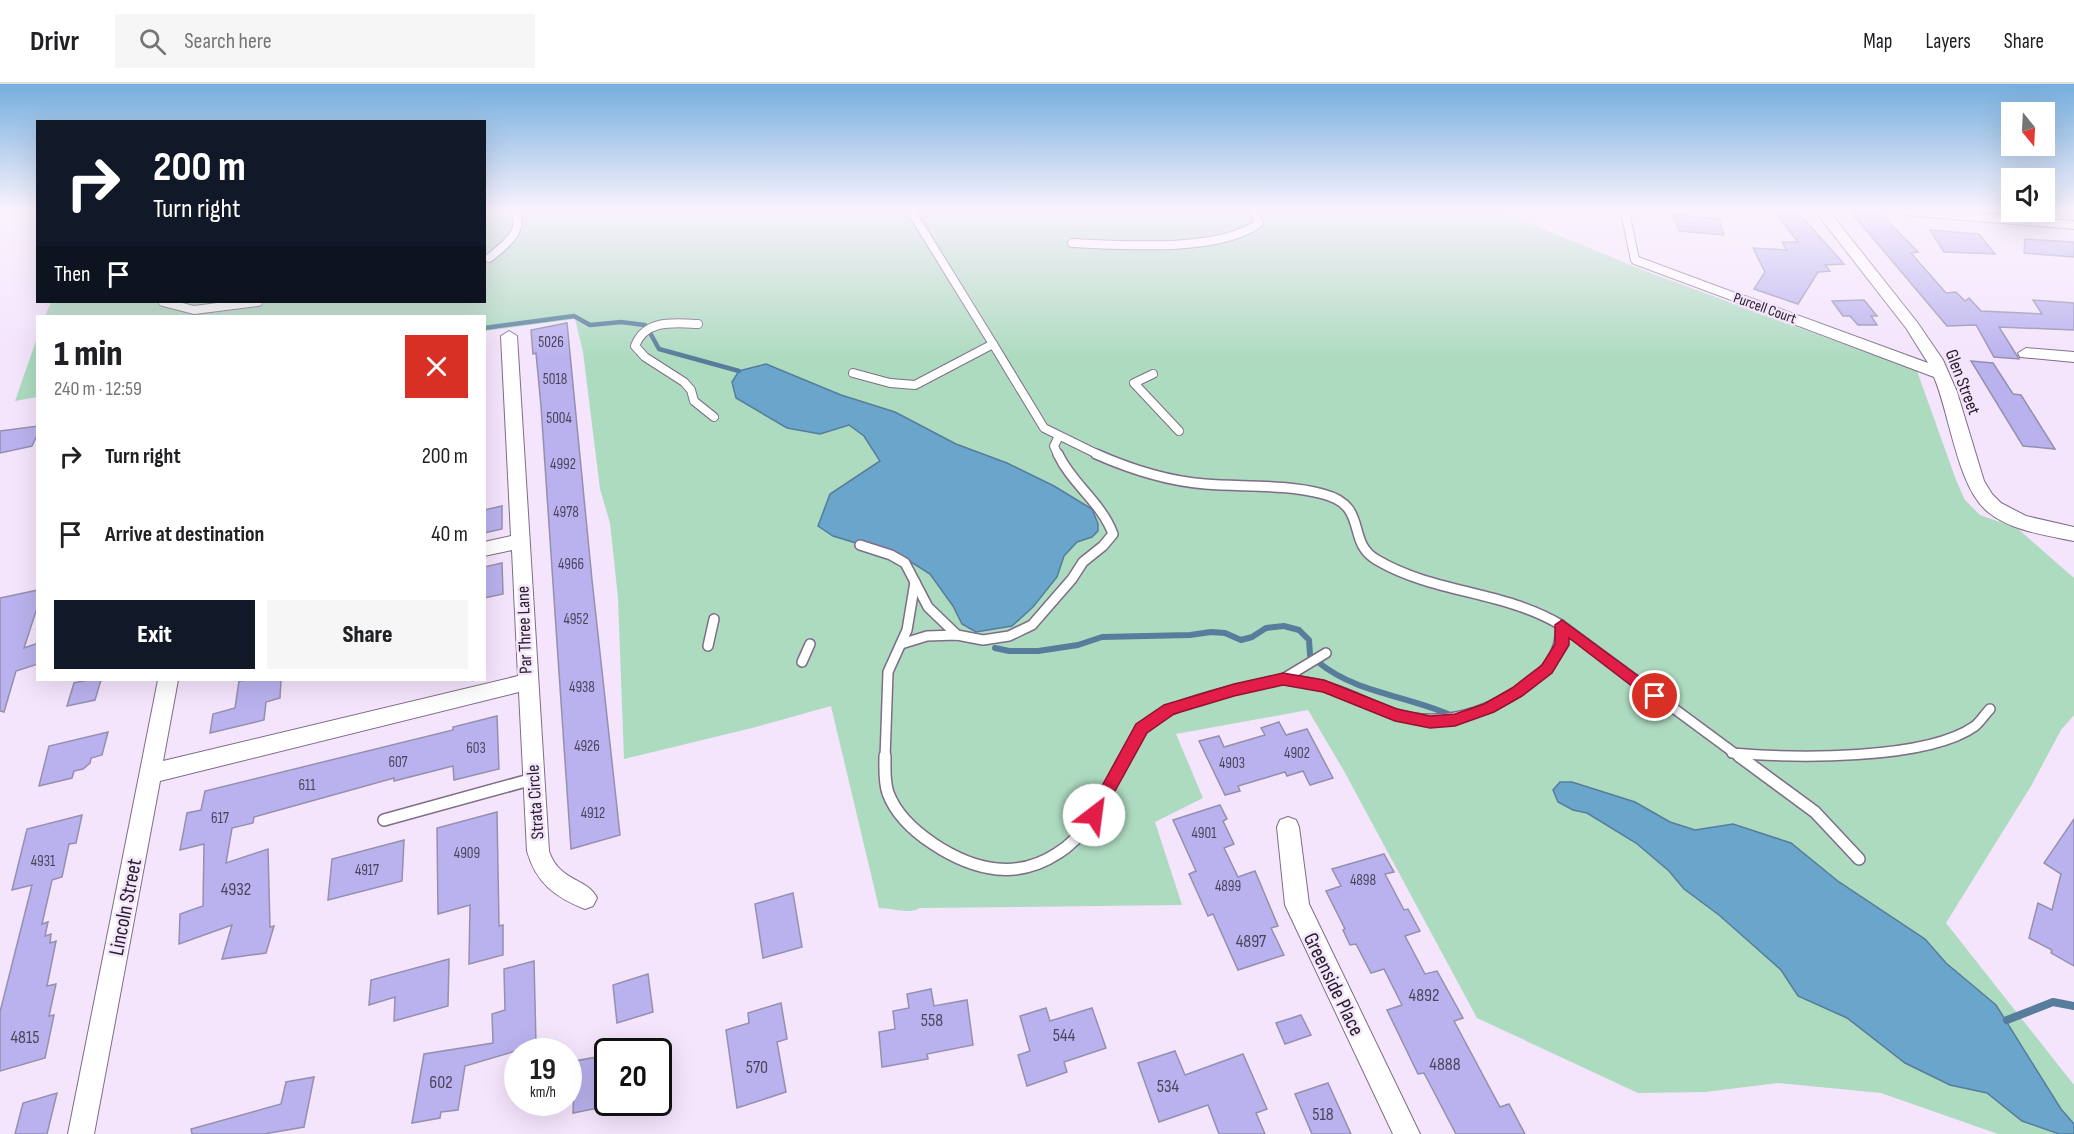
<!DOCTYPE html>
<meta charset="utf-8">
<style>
:root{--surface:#fff;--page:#f6f6f6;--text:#202124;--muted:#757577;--line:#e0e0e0;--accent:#111827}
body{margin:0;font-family:"Sofia Sans Condensed",sans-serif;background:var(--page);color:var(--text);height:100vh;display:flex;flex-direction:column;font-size:22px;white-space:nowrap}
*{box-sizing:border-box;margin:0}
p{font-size:20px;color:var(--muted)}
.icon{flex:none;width:33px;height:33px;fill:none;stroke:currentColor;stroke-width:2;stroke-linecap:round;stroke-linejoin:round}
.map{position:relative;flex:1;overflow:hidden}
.sheet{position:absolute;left:36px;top:231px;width:450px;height:366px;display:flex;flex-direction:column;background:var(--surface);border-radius:0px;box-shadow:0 6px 24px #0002}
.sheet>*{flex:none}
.banner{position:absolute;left:36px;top:36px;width:450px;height:183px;border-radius:0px;box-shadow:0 6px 24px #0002;background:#111827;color:#fff;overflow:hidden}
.needle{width:39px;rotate:162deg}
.controls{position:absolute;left:2001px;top:18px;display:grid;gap:12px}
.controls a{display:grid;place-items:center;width:54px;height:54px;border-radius:0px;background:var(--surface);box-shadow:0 6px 24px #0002;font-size:30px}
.speed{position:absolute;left:504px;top:954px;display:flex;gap:12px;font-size:30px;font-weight:700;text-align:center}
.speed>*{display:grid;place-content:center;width:78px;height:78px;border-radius:50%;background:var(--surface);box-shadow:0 6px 24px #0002;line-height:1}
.speed small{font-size:15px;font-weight:400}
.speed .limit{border:3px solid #111;border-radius:9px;background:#fff;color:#111}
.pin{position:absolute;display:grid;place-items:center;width:51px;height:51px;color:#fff;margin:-26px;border:3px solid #fff;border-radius:50%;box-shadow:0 2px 6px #0007}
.me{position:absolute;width:66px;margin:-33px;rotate:30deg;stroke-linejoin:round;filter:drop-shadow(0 0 4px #0008)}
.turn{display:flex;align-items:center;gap:21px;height:126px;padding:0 18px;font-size:27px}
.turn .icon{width:78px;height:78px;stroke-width:2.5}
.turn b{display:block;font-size:42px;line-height:51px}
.then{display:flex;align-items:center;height:57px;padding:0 18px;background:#0003;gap:12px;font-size:22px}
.round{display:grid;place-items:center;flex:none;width:63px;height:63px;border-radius:0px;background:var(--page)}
.overview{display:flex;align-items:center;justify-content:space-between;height:102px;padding:0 18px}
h1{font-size:36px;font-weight:800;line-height:45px}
.action{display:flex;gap:12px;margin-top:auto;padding:12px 18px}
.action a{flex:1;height:69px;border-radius:0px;background:var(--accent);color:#fff;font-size:24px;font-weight:800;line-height:69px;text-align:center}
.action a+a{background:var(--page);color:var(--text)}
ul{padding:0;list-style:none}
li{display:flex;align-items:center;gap:18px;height:78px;padding:0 18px}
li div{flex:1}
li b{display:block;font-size:22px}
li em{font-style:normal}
header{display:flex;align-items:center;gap:36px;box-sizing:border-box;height:84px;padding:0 30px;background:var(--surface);border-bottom:2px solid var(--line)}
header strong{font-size:28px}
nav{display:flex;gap:33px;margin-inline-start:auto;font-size:21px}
.search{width:420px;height:54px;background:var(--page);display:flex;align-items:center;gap:15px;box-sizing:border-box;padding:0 21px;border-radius:0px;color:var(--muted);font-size:22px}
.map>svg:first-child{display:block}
</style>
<header>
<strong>Drivr</strong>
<div class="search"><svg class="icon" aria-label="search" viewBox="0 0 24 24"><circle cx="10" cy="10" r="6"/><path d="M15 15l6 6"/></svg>Search here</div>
<nav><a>Map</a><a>Layers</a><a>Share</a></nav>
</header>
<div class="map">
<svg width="2074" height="1050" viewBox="0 0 2074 1050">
<rect width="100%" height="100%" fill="#f4e4fc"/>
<g fill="#addbc0">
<path d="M485,127h1015l145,60 272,100 39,109 9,20 15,15 37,13 57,50v137l-13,15 -30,56 -85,137 128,162v49h-76l-117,-41 -103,-10 -73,9 -67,1 -161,-75 -133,-247 -36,-61 -132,24 27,64 -48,24 27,83 -262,3c-13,7 -27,0 -41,0l-48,-202 -75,21 -132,32 -6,-161 -8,-75 -10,-34 -17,-137 -8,-33 -90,12 -1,-15h-439l6,-14h433z"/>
<path d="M37,254v59l-22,4z"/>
</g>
<g fill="#6aa5cc" stroke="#567d9b" stroke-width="1.5">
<path d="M766,280l75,31 54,17 61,32 51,19 47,23 38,23 6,15v7l-6,6 -15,5 -13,14 -7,21 -24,30 -21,19 -36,6 -14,-8 -9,-18 -23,-32 -25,-16 -72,-22 -15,-10 12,-32 50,-33 -16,-25 -15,-11 -29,9 -33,-6 -51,-30 -4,-16 7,-11z"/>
<path d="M1560,698h12l63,20 35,20 25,8 38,-6 58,19 48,39 86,57 21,24 50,42 65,104 13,15v10h-15l-37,-13 -35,-28 -37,-8 -45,-22 -58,-45 -49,-22 -17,-26 -62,-55 -35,-26 -15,-18 -33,-28 -49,-30 -14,-3 -15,-8 -5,-12z"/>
</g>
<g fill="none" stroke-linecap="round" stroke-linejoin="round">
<g stroke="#567d9b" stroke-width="4.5">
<path d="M484,244l90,-12 16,9 31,-3 24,3"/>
<path d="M649,247l10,18 80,22"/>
</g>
<g stroke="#567d9b" stroke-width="6">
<path d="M995,564l14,3h29l40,-6 24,-8 88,-2 21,-3 14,1 16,7 11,-3 14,-9 18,-2 15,4 10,10 1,15"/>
<path d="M1318,578c38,31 86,33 130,52"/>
</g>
<path stroke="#567d9b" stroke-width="8" d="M2007,936l46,-18 21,4"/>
</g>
<g fill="#bab2ee" stroke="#9490ae" stroke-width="1.5">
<path d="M1850,127h28l40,41 -7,1 35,40 10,-1 9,9 4,-3 12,13 61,3 -9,-14 41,3v27l-75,-3 20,32 -25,-2 -18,-32 -29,1z"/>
<path d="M1775,128h23l46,52 -19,1 5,6 -12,1 -20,32 -44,-15 11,-17 -12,-24 34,2 -5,-8h16z"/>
<path d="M1674,131l45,4 5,16 -45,-4z"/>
<path d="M1930,146l49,4 16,20 -51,-2z"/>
<path d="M2025,155l49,3v15l-50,-4z"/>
<path d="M1864,216l13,16h-6l6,9h-19l-8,-9h-7l-11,-15z"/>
<path d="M567,239l25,257 28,255 -49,14 -30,-443 -5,-53 -3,1 -2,-24z"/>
<path d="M1971,277l22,2 20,31 8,1 34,54 -32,-3z"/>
<path d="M38,342v7l-6,13 -32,7v-22z"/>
<path d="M502,422v23l-18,4v-23z"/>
<path d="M502,479l1,31 -19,4v-31z"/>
<path d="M38,506v15l-14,43 14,-5v21l-22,7 -12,41 -4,-1v-113z"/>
<path d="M88,596h13l-6,20 -28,6 7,-23z"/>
<path d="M247,596h34l-1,18 -14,4 -2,18 -54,13 3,-19 22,-6 4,-27z"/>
<path d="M497,632l2,53 -45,11 -1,-14 -59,15v-3l-140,39 -1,6 -21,5 -6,35 42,-14 2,78 4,-1 -8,27 -44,6 10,-34 -53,19 1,-30 23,-8 1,-62 -24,6 7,-37 14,-3 4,-19 248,-61v-3z"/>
<path d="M1279,638l7,13 21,-6 26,49 -23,7 -7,-14 -16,5 -2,-4 -47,14 2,5 -15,4 -26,-54 20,-5 5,11 41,-12 -4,-7z"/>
<path d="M108,648l-6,23 -11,3 -1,5 -7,6 -9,2 -2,7 -33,8 10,-40z"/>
<path d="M1220,721l7,14 -4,2 11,23 -10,4 14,29 17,-6 23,55 -7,2 13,27 -46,15 -25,-56 -5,2 -19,-42 7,-3 -23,-51z"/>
<path d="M497,728l2,114 4,-1v30l-34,9 1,-59 -32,9 -1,-86z"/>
<path d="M82,731l-6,28 -7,1 -7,33 -10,3 -10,44 6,-2 -3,14 6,-2 -1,9 6,-2 -9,45 9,-2 -7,32 5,-1 -9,43 -45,13v-59l32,-127 -20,5 15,-61z"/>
<path d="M2074,735v147l-23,-13 1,-3 -23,-12 9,-35 14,7 9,-36 -17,-11z"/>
<path d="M404,756l-2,41 -74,19 4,-41z"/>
<path d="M1384,770l10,18 -9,2 19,36 4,-1 12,22 -15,5 20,38 12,-3 26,47 -9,3 46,86 9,-3 16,30h-69l-32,-61 -6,1 -31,-64 15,-5 -18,-36 -13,4 -15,-29 -6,1 -7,-15 2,-1 -19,-38 15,-5 -9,-17z"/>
<path d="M793,809l9,54 -39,11 -8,-54z"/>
<path d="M449,875l-1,47 -54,15 1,-24 -26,8 2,-25z"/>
<path d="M534,877l2,84 -71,21 -7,44 -17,2 -1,6 -28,5 12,-69 69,-11 -1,-29 13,-4 -1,-41z"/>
<path d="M648,890l5,38 -36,11 -4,-38z"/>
<path d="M931,905l3,17 33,-6 6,45 -46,9 1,5 -46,8 -3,-35 16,-3 -2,-18 16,-3 -2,-14z"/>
<path d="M781,919l6,36 -10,3 9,50 -49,16 -11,-78 23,-7 -1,-10z"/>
<path d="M1046,924l4,13 42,-13 14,40 -42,14 3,10 -40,14 -9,-31 12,-4 -10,-35z"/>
<path d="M1301,931l10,20 -26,9 -9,-21z"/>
<path d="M1175,967l10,24 58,-21 24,55 -11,4 9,21h-46l-11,-29 -49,17 -21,-59z"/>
<path d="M608,971v51l-35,7 2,-52z"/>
<path d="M314,993l-10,50 -40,7h-72l-1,-5 90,-25 5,-22z"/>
<path d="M1328,999l23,51h-39l-17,-40z"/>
<path d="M57,1009l-10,41h-32l8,-31z"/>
</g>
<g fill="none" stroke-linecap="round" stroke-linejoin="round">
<g stroke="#7f6d87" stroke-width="10">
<g id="lane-far2">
<path d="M1625,127l10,49 105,39"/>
<path d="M1072,159c50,2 147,10 187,-20l-5,-12"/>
<path d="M489,174c15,-12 36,-26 26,-47"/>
<path d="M163,218l31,8 64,-8"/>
<path d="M698,240c-24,-1 -53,-5 -63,22l10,11 39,25 7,8 3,11 20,16"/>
<path d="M993,260l51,84 55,27"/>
<path d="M853,289l37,10 25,2 78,-41 -82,-133"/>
<path d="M1153,290l-19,9 45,48"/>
<path d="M1058,371l-4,-9 5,-10"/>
</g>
</g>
<g stroke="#7f6d87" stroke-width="12">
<g id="lane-far1">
<path d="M1096,370c34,15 71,27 109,30 39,3 80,0 118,10 47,12 22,48 54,66 58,34 125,30 184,65"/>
<path d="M860,461l31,10 14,8 23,44 29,28"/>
<path d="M901,560l26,-8 30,-1 26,5 26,-4 23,-11 40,-46 11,-17 20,-16 10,-12c-12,-32 -41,-50 -55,-80"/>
<path d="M708,562l6,-27"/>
<path d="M1326,569l-43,26c17,2 33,4 50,10 20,6 39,17 59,24 47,15 91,2 131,-25 24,-17 38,-33 38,-63l180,133"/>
<path d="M802,578l8,-18"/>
<path d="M1732,669c60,5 194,8 243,-27 5,-4 10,-12 15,-17"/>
<path d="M885,674l3,-86 19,-42 8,-48"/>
<path d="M1125,674c5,-9 9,-21 16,-28 23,-28 106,-43 142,-51"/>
</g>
</g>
<g stroke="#7f6d87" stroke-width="14">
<g id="lane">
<path d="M885,672c0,12 -1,26 3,37 14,38 70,72 109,76 21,2 43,-4 61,-16 33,-20 49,-64 68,-97"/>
<path d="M1739,672l76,56 44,47"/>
<path d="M384,736l149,-41"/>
</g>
</g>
<g stroke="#7f6d87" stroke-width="2">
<g id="street">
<path d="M1815,127h14l88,111 26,38 14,32 27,89 8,13 9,9 25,13 48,11v14c-28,-6 -63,-10 -86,-29 -31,-25 -38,-98 -54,-135l-199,-75 -3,-3 3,-3h10l183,67 -22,-35z"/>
<path d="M1899,127h58l117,10v8l-168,-14z"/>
<path d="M509,247l8,5 32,515c10,31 39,27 48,47l-4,8 -8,3c-30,-12 -49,-26 -58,-58l-8,-159 -359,89 -66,353h-26l90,-454h20l-15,81 355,-85 -6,-126 -28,6v-14l27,-6 -10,-200z"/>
<path d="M2026,264l48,4v10l-54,-5 -2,-4z"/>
<path d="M1288,733l8,3 3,7 10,77 111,230h-27l-108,-229 -8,-78 3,-7z"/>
</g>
</g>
<use href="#lane-far2" stroke="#fff" stroke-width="8"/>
<use href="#lane-far1" stroke="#fff" stroke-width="9"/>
<use href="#lane" stroke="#fff" stroke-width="11"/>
<use href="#street" fill="#fff" fill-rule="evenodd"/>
</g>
<linearGradient id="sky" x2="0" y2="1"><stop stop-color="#75aedd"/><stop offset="0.46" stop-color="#faf3fe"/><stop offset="1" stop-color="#faf3fe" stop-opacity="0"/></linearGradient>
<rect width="2074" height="274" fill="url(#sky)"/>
<path fill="#e11d48" stroke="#92132f" stroke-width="1.5" d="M1562,536l98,72 2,4 -2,4h-10l-81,-62v7l-17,28 -30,23 -28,16 -39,14 -25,2 -35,-7 -72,-29 -40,-7 -49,11 -60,18 -27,19 -48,87 -5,2 -6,-2 -2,-5 50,-91 28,-19 70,-21 49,-11 41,7 73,29 33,7 25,-2 29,-10 28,-16 30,-23 13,-21v-19z"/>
<g text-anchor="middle" stroke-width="5" stroke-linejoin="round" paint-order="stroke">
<g font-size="15" fill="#27202a" stroke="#f4e4fc">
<text transform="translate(1765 224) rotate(20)" y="5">Purcell Court</text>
</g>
<g font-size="15" fill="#4c445b">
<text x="551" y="263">5026</text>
<text x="555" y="300">5018</text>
<text x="559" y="339">5004</text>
<text x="563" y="385">4992</text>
<text x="566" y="433">4978</text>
<text x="571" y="485">4966</text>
<text x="576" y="540">4952</text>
<text x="582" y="608">4938</text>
<text x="587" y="667">4926</text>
<text x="476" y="669">603</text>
<text x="1297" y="674">4902</text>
<text x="398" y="683">607</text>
<text x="1232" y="684">4903</text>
<text x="307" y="706">611</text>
<text x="593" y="734">4912</text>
<text x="220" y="739">617</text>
<text x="1204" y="754">4901</text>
<text x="467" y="774">4909</text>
<text x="43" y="782">4931</text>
<text x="367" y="791">4917</text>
<text x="1363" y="801">4898</text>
<text x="1228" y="807">4899</text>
</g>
<g font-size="18" fill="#27202a" stroke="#f4e4fc">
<text transform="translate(1963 298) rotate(69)" y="6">Glen Street</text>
<text transform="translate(524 546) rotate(-92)" y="6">Par Three Lane</text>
<text transform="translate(535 718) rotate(-94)" y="6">Strata Circle</text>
</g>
<g font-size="18" fill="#4c445b">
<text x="236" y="811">4932</text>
<text x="1251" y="863">4897</text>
<text x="1424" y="917">4892</text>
<text x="932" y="942">558</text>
<text x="1064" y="957">544</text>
<text x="25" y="959">4815</text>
<text x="1445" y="986">4888</text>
<text x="757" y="989">570</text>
<text x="441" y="1004">602</text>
<text x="1168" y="1008">534</text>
<text x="1323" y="1036">518</text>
</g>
<g font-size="21" fill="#27202a" stroke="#f4e4fc">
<text transform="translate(125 823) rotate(-79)" y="7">Lincoln Street</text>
<text transform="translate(1334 900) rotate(64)" y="7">Greenside Place</text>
</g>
</g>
</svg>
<div class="controls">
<a><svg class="needle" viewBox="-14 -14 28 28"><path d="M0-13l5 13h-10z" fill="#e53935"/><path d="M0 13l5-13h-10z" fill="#757577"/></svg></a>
<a><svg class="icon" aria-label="sound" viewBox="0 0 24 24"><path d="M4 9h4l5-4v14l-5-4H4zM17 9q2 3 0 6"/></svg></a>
</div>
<div class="speed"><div>19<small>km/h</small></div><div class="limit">20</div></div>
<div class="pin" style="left:1655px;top:612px;background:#d93025"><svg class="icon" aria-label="arrive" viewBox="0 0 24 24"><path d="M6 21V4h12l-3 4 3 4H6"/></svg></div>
<svg class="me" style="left:1094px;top:731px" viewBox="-20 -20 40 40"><circle r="19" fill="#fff"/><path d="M0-13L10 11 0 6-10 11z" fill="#e11d48"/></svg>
<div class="banner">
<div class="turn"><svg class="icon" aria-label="right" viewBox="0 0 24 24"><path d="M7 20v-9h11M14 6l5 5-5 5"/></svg><div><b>200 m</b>Turn right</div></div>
<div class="then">Then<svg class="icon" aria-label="arrive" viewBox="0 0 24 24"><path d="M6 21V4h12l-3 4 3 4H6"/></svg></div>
</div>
<section class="sheet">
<div class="overview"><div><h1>1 min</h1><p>240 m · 12:59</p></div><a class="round" style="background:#d93025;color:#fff"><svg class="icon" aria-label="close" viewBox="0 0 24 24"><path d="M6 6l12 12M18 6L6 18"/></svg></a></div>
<ul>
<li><svg class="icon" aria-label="right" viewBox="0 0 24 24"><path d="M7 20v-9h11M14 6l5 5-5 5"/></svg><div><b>Turn right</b></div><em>200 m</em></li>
<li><svg class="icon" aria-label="arrive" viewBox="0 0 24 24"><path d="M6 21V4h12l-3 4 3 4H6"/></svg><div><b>Arrive at destination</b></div><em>40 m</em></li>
</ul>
<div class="action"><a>Exit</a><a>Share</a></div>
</section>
</div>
